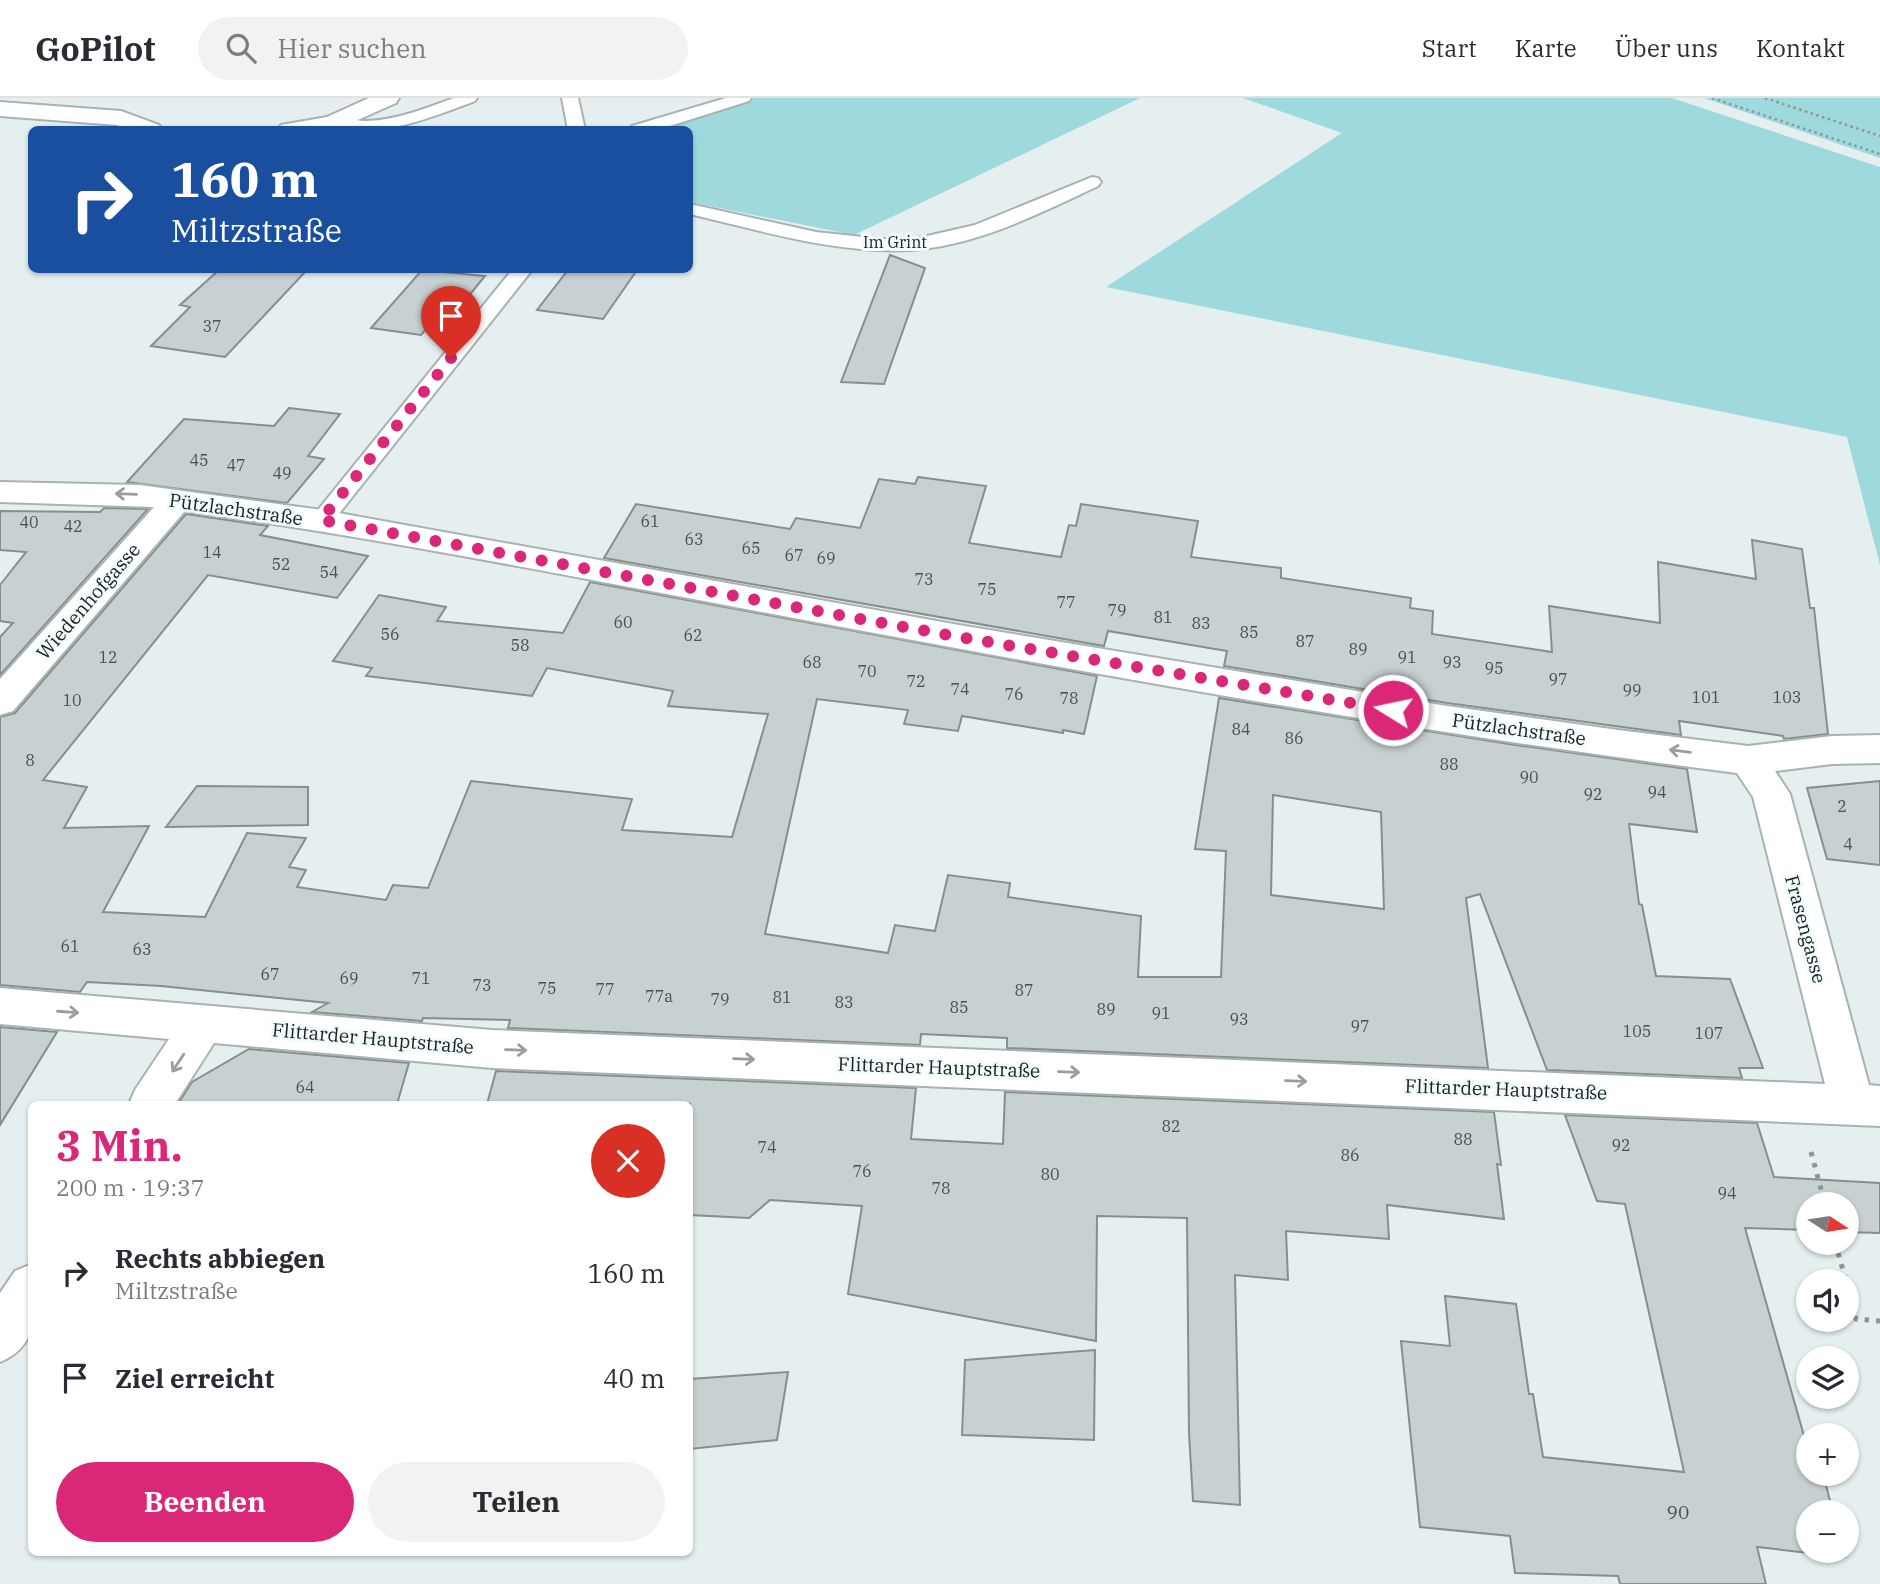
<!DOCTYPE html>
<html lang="de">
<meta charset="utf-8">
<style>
:root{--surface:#fff;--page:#f2f2f3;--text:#2b2b33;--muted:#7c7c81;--line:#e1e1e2;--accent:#db2777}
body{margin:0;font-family:"IBM Plex Serif",serif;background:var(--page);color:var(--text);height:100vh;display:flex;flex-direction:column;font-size:26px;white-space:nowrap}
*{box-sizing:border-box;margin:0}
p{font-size:23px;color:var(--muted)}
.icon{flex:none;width:38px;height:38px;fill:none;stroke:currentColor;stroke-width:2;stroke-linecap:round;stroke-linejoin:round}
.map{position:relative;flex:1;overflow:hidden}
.details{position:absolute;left:28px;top:1003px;width:665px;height:455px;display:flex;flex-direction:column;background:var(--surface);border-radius:10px;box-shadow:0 2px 5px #0004}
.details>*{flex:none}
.banner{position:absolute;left:28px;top:28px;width:665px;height:147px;border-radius:10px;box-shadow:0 2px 5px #0004;background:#1a4fa0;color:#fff;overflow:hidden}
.needle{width:46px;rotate:102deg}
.controls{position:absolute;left:1796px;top:1094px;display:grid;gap:14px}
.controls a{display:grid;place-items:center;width:63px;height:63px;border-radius:50%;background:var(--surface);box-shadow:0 2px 5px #0004;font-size:35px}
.pin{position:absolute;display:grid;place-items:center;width:60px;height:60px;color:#fff;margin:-72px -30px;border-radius:50% 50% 50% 0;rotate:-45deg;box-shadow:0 0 7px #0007}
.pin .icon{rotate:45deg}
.me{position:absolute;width:77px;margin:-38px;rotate:280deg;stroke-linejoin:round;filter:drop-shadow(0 0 5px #0008)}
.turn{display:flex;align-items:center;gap:24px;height:147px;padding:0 28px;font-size:32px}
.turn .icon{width:91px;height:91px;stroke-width:2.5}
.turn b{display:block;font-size:49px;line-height:60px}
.round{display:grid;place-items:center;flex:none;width:74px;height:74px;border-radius:37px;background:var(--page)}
.head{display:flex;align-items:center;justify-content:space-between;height:119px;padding:0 28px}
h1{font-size:42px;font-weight:800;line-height:52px;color:var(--accent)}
.primary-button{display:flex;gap:14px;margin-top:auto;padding:14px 28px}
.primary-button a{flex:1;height:80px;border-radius:42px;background:var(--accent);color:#fff;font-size:28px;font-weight:800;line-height:80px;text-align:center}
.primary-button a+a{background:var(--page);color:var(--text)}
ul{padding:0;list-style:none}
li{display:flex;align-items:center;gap:21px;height:105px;padding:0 28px}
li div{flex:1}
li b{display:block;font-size:26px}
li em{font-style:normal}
header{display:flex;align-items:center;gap:42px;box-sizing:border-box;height:98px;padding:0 35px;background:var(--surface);border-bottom:2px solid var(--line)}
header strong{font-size:33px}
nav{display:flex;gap:38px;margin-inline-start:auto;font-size:24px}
.search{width:490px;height:63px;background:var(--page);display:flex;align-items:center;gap:18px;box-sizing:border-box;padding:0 24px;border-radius:38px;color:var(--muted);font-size:26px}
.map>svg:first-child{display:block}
</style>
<header>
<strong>GoPilot</strong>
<div class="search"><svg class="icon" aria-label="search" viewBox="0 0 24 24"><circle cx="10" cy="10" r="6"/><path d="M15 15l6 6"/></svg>Hier suchen</div>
<nav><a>Start</a><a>Karte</a><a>Über uns</a><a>Kontakt</a></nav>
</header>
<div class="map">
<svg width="1880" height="1486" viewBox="0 0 1880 1486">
<rect width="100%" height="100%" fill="#e5efef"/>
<g fill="#9edadd">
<path d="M736,0h404l-286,137 -164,-33v-72h-58z"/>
<path d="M1243,0h429l208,69v398l-33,-128 -741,-150 236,-154z"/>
<path d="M1704,0h176v60z"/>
</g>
<g fill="#c8d1d2" stroke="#868f8f" stroke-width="2" fill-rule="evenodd">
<path d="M890,157l35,13 -41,116 -43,-2z"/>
<path d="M219,172h88l-82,87 -74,-11 39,-39 -10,-2z"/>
<path d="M422,172l63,6 -35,43 -13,-2 -16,18 -50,-7z"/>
<path d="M568,172h69l-34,49 -66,-9z"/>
<path d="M289,310l51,6 -32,42 16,3 -37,44 -160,-21 57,-63 90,7z"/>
<path d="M918,379l68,9 -17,57 92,14 8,-32 7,1 5,-22 117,17 -7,36 90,11v10l130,20 -1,10 23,3 -1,23 120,18 -3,-46 111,17 -2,-61 98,17 -4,-39 50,9 8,59h4l14,126 -44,5 -1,-3 -104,-15 2,14 -234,-32 -223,-37 3,-15 -119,-20 -4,15 -500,-88 32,-54 154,25 6,-11 64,10 19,-49 36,5z"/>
<path d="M104,410l44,1 -148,166v-38l13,-14 -13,-2v-36l26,-33 -26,-2v-39l100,1z"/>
<path d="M186,416l82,12 -8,9 108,21 -31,42 -129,-23 -165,205 44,7 -23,41 85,-2 -46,86 102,5 42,-84 59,5 -17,29 17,3 -9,17 89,13 7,-15 35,3 43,-107 161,18 -10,31 110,7 36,-123 -100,-8 5,-15 -126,-23 -15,28 -166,-20 6,-8 -39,-7 46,-66 67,12 -9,14 126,12 27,-51 507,94 -13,58 -21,-4v3l-101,-17 -4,15 -54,-7 4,-14 -91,-11 -52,235 123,19 7,-28 40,6 13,-56 62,8 -2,14 133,19 -3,61h83l5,-126 -31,-2 24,-151 290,46 178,25 10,63 -68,-8 10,80 3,1 14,71 74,3 33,89h-24l3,10 -195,-8 -67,-176 -14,4 22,170 -481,-20v-10l-86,-4 -1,11 -412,-17 2,-8 -87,-2 -1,3 -110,-9 16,-9 -167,-17 -74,-4 -7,10 -80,-7v-268l15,-4zM1273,697l108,17 3,97 -113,-14z"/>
<path d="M1880,683v84l-53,-6 -20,-71z"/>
<path d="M197,688l111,1v38l-142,2z"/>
<path d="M0,929l57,5 -57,93z"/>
<path d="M249,951l160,14 -12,41h-219l14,-22z"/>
<path d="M496,973l420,17 -5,51 92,5 2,-52 489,20 7,53 -4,-1 7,55 -117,-14 2,34 -103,-8 2,49 -53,-5 5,230 -47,-4 -4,-68 -2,-215 -90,-2 -1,125 -248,-47 14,-88 -92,-6 -21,18 -59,-3v-111h-203z"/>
<path d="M1565,1017l192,8 17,54 106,6v50l-34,-1v-28h-38v26l-63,-2 63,222v24h15l10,38h-25v38h35l2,7 -88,-10 9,37h-146l-2,-8 -103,-3 -5,-37 -90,-9 -19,-186 49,5 -5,-50 71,8 13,90h4l10,63 141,15 -59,-268 -28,-3z"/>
<path d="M1095,1252l-1,90 -132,-5 3,-75z"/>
<path d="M788,1274l-11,68 -87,9v-70z"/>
</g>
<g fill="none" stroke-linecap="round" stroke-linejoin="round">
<g stroke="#a9b2b2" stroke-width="4">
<g id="lane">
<path d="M454,0h23l-2,3c-47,18 -97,38 -148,26l-2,-4c9,-9 30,-2 42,-2 30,-1 59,-13 87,-23z"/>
<path d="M562,0h16l7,32h-17z"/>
<path d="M726,0h25l-2,3 -92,29h-27l2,-4z"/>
<path d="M1092,79l6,1 3,4 -3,4c-58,27 -121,60 -187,64 -75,4 -149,-19 -221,-36v-10l126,28 66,7h32l61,-14z"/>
<path d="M512,172h20l-202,255 -8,3 -8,-3 -3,-5 3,-5z"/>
</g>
</g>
<g stroke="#a9b2b2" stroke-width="4">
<g id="street">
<path d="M369,0h30l-3,5 -61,27h-57l3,-5 46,-8z"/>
<path d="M0,4l121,9 38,14 3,5h-33l-12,-5 -117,-9z"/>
<path d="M0,384l140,3 182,25 637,115 488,81 171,24 130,16 84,-10 48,-1v28l-48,1 -57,7 15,23 79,291 11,1v40l-1388,-58 -278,-25 -39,61h-46l6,-14 34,-51 -169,-15v-36l492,42 1333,54 -72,-287 -16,-24c-304,-38 -605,-92 -906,-148 -215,-40 -430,-84 -646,-114l-172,200 -13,4v-36l154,-172 -154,-5z"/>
<path d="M32,1166c0,40 12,80 -32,98v-69l15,-22z"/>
</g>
</g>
<g stroke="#8e9596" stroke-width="2.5" stroke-dasharray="2.5 3.5" stroke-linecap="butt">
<path d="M1712,0l168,56"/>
<path d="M1765,0l115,38"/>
</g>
<g stroke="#8e9596" stroke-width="5" stroke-dasharray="4.5 7" stroke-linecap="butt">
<path d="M1811,1054l14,52"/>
<path d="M1835,1144l11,39"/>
<path d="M1846,1185l10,36 24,2"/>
</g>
<use href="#lane" fill="#fff" fill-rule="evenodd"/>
<use href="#street" fill="#fff" fill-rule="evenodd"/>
</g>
<defs><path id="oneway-shaft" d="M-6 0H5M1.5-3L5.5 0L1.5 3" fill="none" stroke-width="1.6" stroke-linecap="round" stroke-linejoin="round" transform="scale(1.75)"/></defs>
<g stroke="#9b9c9d">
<use href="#oneway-shaft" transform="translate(126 396) rotate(-178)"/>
<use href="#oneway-shaft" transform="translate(1680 653) rotate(-173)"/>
<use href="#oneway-shaft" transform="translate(68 914) rotate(4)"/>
<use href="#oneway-shaft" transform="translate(516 952) rotate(2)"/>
<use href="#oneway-shaft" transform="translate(744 961) rotate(2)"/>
<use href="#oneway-shaft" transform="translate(178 965) rotate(123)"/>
<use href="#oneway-shaft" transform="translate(1069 974) rotate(2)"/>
<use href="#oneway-shaft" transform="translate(1296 983) rotate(2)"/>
</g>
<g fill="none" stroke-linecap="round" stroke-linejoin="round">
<path stroke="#db2777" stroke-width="12" stroke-dasharray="0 21.6" d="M451,260l-130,162 638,117 434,73"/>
</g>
<g text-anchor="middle" stroke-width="6" stroke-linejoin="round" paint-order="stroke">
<g font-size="16" fill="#212425" stroke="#f2fcfc">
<text x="895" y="150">Im Grint</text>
</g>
<g font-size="16" fill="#4b4f50">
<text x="212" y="234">37</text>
<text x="199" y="368">45</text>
<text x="236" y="373">47</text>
<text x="282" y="381">49</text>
<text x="650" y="429">61</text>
<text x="29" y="430">40</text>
<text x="73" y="434">42</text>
<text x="694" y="447">63</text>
<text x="751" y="456">65</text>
<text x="212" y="460">14</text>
<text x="794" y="463">67</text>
<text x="826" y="466">69</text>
<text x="281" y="472">52</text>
<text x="329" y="480">54</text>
<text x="924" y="487">73</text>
<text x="987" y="497">75</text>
<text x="1066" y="510">77</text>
<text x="1117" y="518">79</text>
<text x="1163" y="525">81</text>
<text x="623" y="530">60</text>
<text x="1201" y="531">83</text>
<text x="1249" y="540">85</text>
<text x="390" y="542">56</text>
<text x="693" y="543">62</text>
<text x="1305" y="549">87</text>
<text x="520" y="553">58</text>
<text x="1358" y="557">89</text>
<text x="108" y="565">12</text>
<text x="1407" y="565">91</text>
<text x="812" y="570">68</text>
<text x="1452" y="570">93</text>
<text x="1494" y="576">95</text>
<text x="867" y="579">70</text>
<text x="1558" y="587">97</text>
<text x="916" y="589">72</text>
<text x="960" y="597">74</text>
<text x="1632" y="598">99</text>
<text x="1014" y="602">76</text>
<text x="1706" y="605">101</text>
<text x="1787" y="605">103</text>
<text x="1069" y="606">78</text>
<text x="72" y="608">10</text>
<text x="1241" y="637">84</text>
<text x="1294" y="646">86</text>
<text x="30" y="668">8</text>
<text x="1449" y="672">88</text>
<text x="1529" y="685">90</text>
<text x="1657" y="700">94</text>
<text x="1593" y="702">92</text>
<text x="1842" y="714">2</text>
<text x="1848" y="752">4</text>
<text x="70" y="854">61</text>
<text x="142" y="857">63</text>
<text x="270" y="882">67</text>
<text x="349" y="886">69</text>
<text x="421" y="886">71</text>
<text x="482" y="893">73</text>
<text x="547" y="896">75</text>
<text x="605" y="897">77</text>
<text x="1024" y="898">87</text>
<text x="659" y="904">77a</text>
<text x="782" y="905">81</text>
<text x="720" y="907">79</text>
<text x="844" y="910">83</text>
<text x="959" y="915">85</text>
<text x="1106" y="917">89</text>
<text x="1161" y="921">91</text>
<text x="1239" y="927">93</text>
<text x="1360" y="934">97</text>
<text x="1637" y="939">105</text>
<text x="1709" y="941">107</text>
<text x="305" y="995">64</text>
<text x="1171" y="1034">82</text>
<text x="1463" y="1047">88</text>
<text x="1621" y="1053">92</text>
<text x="767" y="1055">74</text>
<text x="1350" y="1063">86</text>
<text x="862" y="1079">76</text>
<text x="1050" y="1082">80</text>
<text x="941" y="1096">78</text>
<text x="1727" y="1101">94</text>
</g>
<g font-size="19" fill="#212425" stroke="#f2fcfc">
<text transform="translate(236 411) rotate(8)" y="7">Pützlachstraße</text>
<text transform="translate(88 503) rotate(-49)" y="7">Wiedenhofgasse</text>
<text transform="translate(1519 631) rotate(8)" y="7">Pützlachstraße</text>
<text transform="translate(1806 831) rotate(75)" y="7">Frasengasse</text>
<text transform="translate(373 940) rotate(5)" y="7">Flittarder Hauptstraße</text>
<text transform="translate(939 969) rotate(2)" y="7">Flittarder Hauptstraße</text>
<text transform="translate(1506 991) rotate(2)" y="7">Flittarder Hauptstraße</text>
</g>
<g font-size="19" fill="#4b4f50">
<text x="1678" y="1421">90</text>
</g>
</g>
</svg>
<div class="controls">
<a><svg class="needle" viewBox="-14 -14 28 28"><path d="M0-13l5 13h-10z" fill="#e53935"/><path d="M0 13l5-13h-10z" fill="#7c7c81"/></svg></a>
<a><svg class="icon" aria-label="sound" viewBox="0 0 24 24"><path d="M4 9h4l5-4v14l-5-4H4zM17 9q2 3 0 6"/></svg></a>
<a><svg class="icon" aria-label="layers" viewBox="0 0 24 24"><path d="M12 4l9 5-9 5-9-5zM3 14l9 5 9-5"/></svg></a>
<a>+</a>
<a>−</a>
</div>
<div class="pin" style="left:451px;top:260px;background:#d93025"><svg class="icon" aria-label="arrive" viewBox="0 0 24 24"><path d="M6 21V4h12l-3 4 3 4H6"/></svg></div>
<svg class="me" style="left:1393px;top:612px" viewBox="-20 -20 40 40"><circle r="17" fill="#db2777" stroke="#fff" stroke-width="3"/><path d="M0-11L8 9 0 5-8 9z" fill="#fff"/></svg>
<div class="banner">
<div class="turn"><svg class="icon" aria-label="right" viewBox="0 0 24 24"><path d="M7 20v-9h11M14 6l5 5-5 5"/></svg><div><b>160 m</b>Miltzstraße</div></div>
</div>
<section class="details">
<div class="head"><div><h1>3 Min.</h1><p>200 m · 19:37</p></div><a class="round" style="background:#d93025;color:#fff"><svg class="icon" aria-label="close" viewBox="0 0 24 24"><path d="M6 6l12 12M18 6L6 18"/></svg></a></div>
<ul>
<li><svg class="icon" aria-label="right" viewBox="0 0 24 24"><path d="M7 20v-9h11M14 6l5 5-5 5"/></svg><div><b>Rechts abbiegen</b><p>Miltzstraße</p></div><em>160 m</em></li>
<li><svg class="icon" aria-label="arrive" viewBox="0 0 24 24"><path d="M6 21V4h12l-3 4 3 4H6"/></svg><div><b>Ziel erreicht</b></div><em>40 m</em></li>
</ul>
<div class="primary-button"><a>Beenden</a><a>Teilen</a></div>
</section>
</div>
